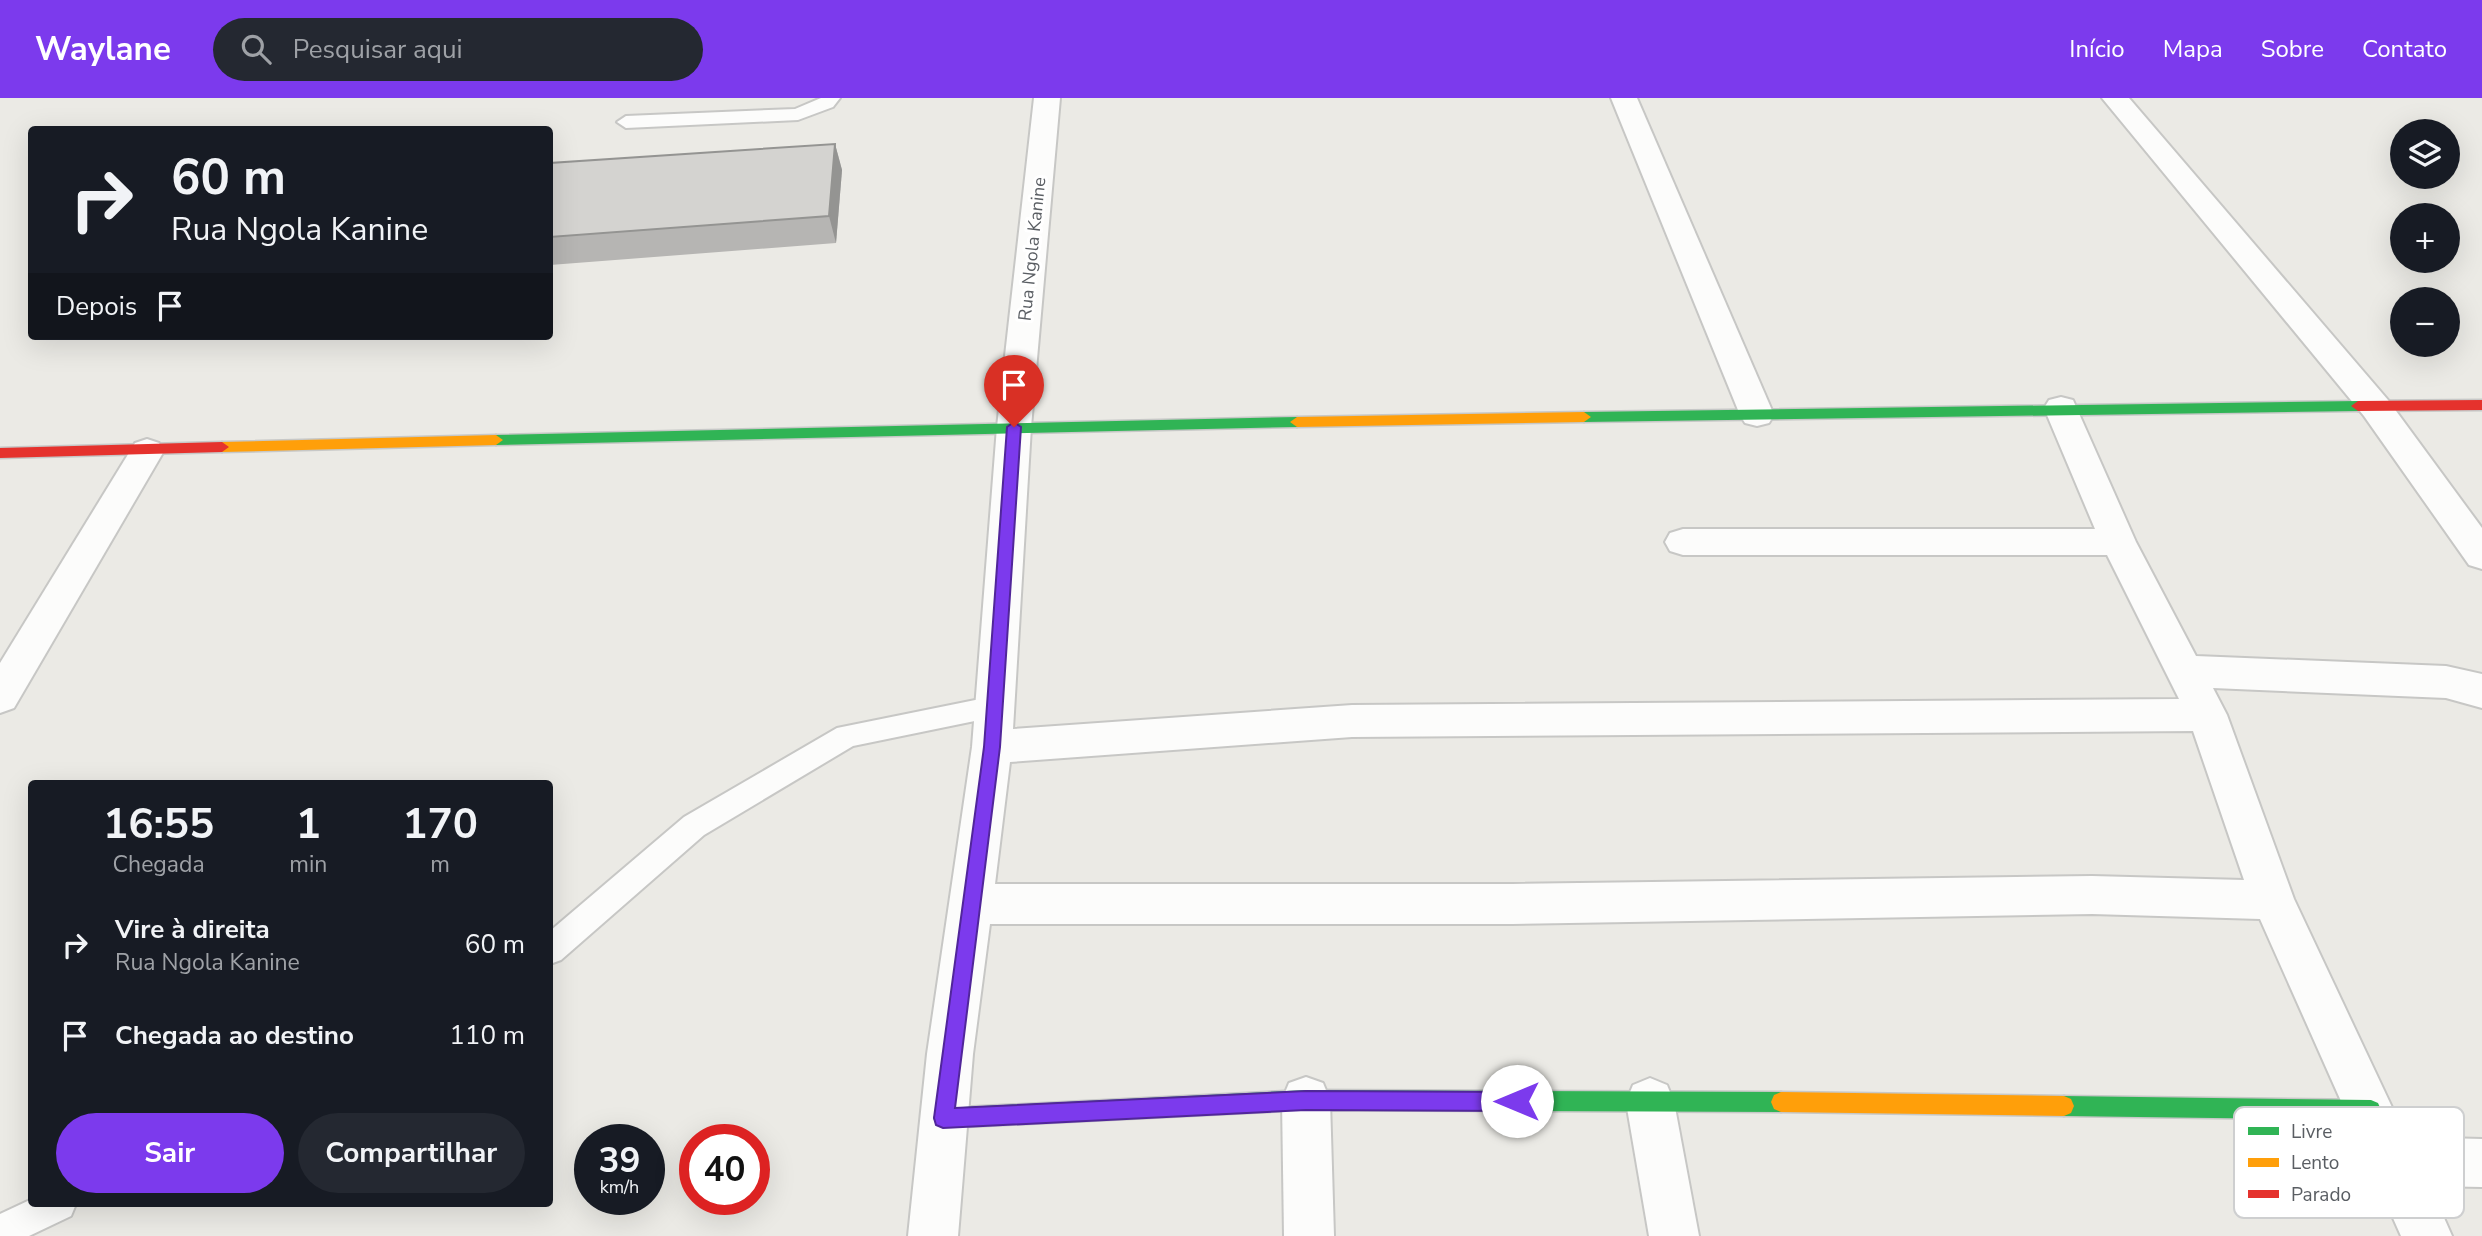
<!DOCTYPE html>
<html lang="pt">
<meta charset="utf-8">
<style>
:root{--surface:#171b24;--page:#242831;--text:#f1f3f6;--muted:#9ea1a6;--accent:#7c3aed}
body{margin:0;font-family:"Nunito Sans",sans-serif;background:var(--page);color:var(--text);height:100vh;display:flex;flex-direction:column;font-size:26px;white-space:nowrap}
*{box-sizing:border-box;margin:0}
p{font-size:23px;color:var(--muted)}
.icon{flex:none;width:38px;height:38px;fill:none;stroke:currentColor;stroke-width:2;stroke-linecap:round;stroke-linejoin:round}
.map{position:relative;flex:1;overflow:hidden}
.drawer{position:absolute;left:28px;top:682px;width:525px;height:427px;display:flex;flex-direction:column;background:var(--surface);border-radius:7px;box-shadow:0 7px 28px #0002}
.drawer>*{flex:none}
.top-card{position:absolute;left:28px;top:28px;width:525px;height:214px;border-radius:7px;box-shadow:0 7px 28px #0002;background:#171b24;color:var(--text);overflow:hidden}
.controls{position:absolute;left:2390px;top:21px;display:grid;gap:14px}
.controls a{display:grid;place-items:center;width:70px;height:70px;border-radius:50%;background:var(--surface);box-shadow:0 7px 28px #0002;font-size:35px}
.speed{position:absolute;left:574px;top:1026px;display:flex;gap:14px;font-size:35px;font-weight:700;text-align:center}
.speed>*{display:grid;place-content:center;width:91px;height:91px;border-radius:50%;background:var(--surface);box-shadow:0 7px 28px #0002;line-height:1}
.speed small{font-size:18px;font-weight:400}
.speed .limit{border:10px solid #d22;background:#fff;color:#111}
.pin{position:absolute;display:grid;place-items:center;width:60px;height:60px;color:#fff;margin:-72px -30px;border-radius:50% 50% 50% 0;rotate:-45deg;box-shadow:0 0 7px #0007}
.pin .icon{rotate:45deg}
.me{position:absolute;width:77px;margin:-38px;rotate:270deg;stroke-linejoin:round;filter:drop-shadow(0 0 5px #0008)}
.turn{display:flex;align-items:center;gap:24px;height:147px;padding:0 28px;font-size:32px}
.turn .icon{width:91px;height:91px;stroke-width:2.5}
.turn b{display:block;font-size:49px;line-height:60px}
.then{display:flex;align-items:center;height:66px;padding:0 28px;background:#0003;gap:14px;font-size:26px}
.eta{display:flex;justify-content:space-evenly;align-items:center;height:119px;text-align:center}
.eta b{font-size:42px;font-weight:700;line-height:49px}
.button{display:flex;gap:14px;margin-top:auto;padding:14px 28px}
.button a{flex:1;height:80px;border-radius:42px;background:var(--accent);color:#fff;font-size:28px;font-weight:700;line-height:80px;text-align:center}
.button a+a{background:var(--page);color:var(--text)}
ul{padding:0;list-style:none}
li{display:flex;align-items:center;gap:21px;height:91px;padding:0 28px}
li div{flex:1}
li b{display:block;font-size:26px}
li em{font-style:normal}
header{display:flex;align-items:center;gap:42px;box-sizing:border-box;height:98px;padding:0 35px;background:var(--accent);color:#fff}
header strong{font-size:33px}
nav{display:flex;gap:38px;margin-inline-start:auto;font-size:24px}
.search{width:490px;height:63px;background:var(--page);display:flex;align-items:center;gap:18px;box-sizing:border-box;padding:0 24px;border-radius:38px;color:var(--muted);font-size:26px}
.map>svg:first-child{display:block}
</style>
<header>
<strong>Waylane</strong>
<div class="search"><svg class="icon" aria-label="search" viewBox="0 0 24 24"><circle cx="10" cy="10" r="6"/><path d="M15 15l6 6"/></svg>Pesquisar aqui</div>
<nav><a>Início</a><a>Mapa</a><a>Sobre</a><a>Contato</a></nav>
</header>
<div class="map">
<svg width="2482" height="1138" viewBox="0 0 2482 1138">
<rect width="100%" height="100%" fill="#ebeae5"/>
<g fill="none" stroke-linecap="round" stroke-linejoin="round">
<g stroke="#c7c7c5" stroke-width="4">
<g id="lane">
<path d="M821,0h19l-7,9 -35,13 -172,8 -9,-6 9,-6 169,-7z"/>
<path d="M995,598l9,3 4,8 -4,8 -151,31 -149,89 -143,125 -11,4v-33l134,-114 153,-89z"/>
<path d="M32,1101v5h44l-5,12 -42,20h-29v-22z"/>
</g>
</g>
<g stroke="#c7c7c5" stroke-width="4">
<g id="street">
<path d="M1034,0h26l-29,329 -18,302 339,-24 827,-6 -72,-144h-424l-13,-4 -5,-9 5,-9 13,-4h412l-51,-121 5,-8 12,-3 12,3 63,142 60,114 250,10 36,8v34l-36,-10 -233,-10 14,27 67,184 112,238 76,2v48l-52,-1 22,50h-51l-141,-317 -168,-5 -580,10h-522l-17,130 -15,182h-50l19,-182 45,-307 25,-320zM2193,633l51,149 -152,-4 -580,8h-517l15,-122 342,-25z"/>
<path d="M1611,0h26l137,317 -5,8 -12,3 -12,-3 -5,-8z"/>
<path d="M2102,0h27l259,302 94,128v41l-13,-4 -105,-149z"/>
<path d="M147,341l12,4 5,8 -150,257 -14,5v-50l135,-220z"/>
<path d="M1306,979l17,6 7,17 4,136h-50l-2,-136 7,-17z"/>
<path d="M1650,980l17,7 7,17 25,134h-50l-23,-134 7,-17z"/>
</g>
</g>
<g stroke="#c7c8c7" stroke-width="3">
<g id="fast">
<path d="M2358,303l7,5 -7,5 -774,11 -7,-5 7,-5z"/>
<path d="M1297,319l7,5 -7,5 -801,18 -7,-5 7,-5z"/>
<path d="M1306,992l475,2 7,3 3,7 -3,7 -7,3 -475,-2 -363,18 -7,-3 -3,-7 3,-7 7,-3z"/>
<path d="M2064,998l307,4 7,3 3,7 -3,7 -7,3 -307,-4 -7,-3 -3,-7 3,-7z"/>
</g>
</g>
<g stroke="#c7c8c7" stroke-width="3">
<g id="slow">
<path d="M1584,314l7,5 -7,5 -287,5 -7,-5 7,-5z"/>
<path d="M496,337l7,5 -7,5 -274,7 -7,-5 7,-5z"/>
<path d="M1781,994l283,4 7,3 3,7 -3,7 -7,3 -283,-4 -7,-3 -3,-7 3,-7z"/>
</g>
</g>
<g stroke="#c7c8c7" stroke-width="3">
<g id="jam">
<path d="M2482,302v10l-124,1 -7,-5 7,-5z"/>
<path d="M222,344l7,5 -7,5 -222,6v-10z"/>
</g>
</g>
<use href="#lane" fill="#fcfcfb" fill-rule="evenodd"/>
<use href="#street" fill="#fcfcfb" fill-rule="evenodd"/>
<use href="#fast" fill="#30b455" fill-rule="evenodd"/>
<use href="#slow" fill="#ff9f0a" fill-rule="evenodd"/>
<use href="#jam" fill="#e5322d" fill-rule="evenodd"/>
</g>
<path fill="#b6b5b3" d="M835,46l7,26 -6,73 -286,22v-102z"/>
<path fill="#949492" d="M835,46l7,26 -6,73 -7,-27z"/>
<path fill="#d4d3d0" stroke="#949492" stroke-width="2" d="M835,46l-6,72 -279,21v-74z"/>
<path fill="#7c3aed" stroke="#51269a" stroke-width="2" d="M1014,324l7,5 -21,320 -45,361 351,-17 211,1 7,2 3,7 -3,7 -7,3 -211,-1 -363,18 -7,-3 -2,-7 50,-371 23,-320z"/>
<g text-anchor="middle" stroke-width="6" stroke-linejoin="round" paint-order="stroke">
<g font-size="18" fill="#5a5e63" stroke="#fff">
<text transform="translate(1032 151) rotate(-84)" y="6">Rua Ngola Kanine</text>
</g>
</g>
<rect x="2234" y="1009" width="230" height="111" rx="10" fill="#fff" stroke="#cecfd0" stroke-width="2"/>
<rect x="2248" y="1029" width="31" height="8" fill="#30b455"/>
<rect x="2248" y="1060" width="31" height="9" fill="#ff9f0a"/>
<rect x="2248" y="1092" width="31" height="8" fill="#e5322d"/>
<g font-size="19" fill="#5a5e63">
<text x="2291" y="1040">Livre</text>
<text x="2291" y="1071">Lento</text>
<text x="2291" y="1103">Parado</text>
</g>
</svg>
<div class="controls">
<a><svg class="icon" aria-label="layers" viewBox="0 0 24 24"><path d="M12 4l9 5-9 5-9-5zM3 14l9 5 9-5"/></svg></a>
<a>+</a>
<a>−</a>
</div>
<div class="speed"><div>39<small>km/h</small></div><div class="limit">40</div></div>
<div class="pin" style="left:1014px;top:329px;background:#d93025"><svg class="icon" aria-label="arrive" viewBox="0 0 24 24"><path d="M6 21V4h12l-3 4 3 4H6"/></svg></div>
<svg class="me" style="left:1517px;top:1003px" viewBox="-20 -20 40 40"><circle r="19" fill="#fff"/><path d="M0-13L10 11 0 6-10 11z" fill="#7c3aed"/></svg>
<div class="top-card">
<div class="turn"><svg class="icon" aria-label="right" viewBox="0 0 24 24"><path d="M7 20v-9h11M14 6l5 5-5 5"/></svg><div><b>60 m</b>Rua Ngola Kanine</div></div>
<div class="then">Depois<svg class="icon" aria-label="arrive" viewBox="0 0 24 24"><path d="M6 21V4h12l-3 4 3 4H6"/></svg></div>
</div>
<section class="drawer">
<div class="eta">
<div><b>16:55</b><p>Chegada</p></div>
<div><b>1</b><p>min</p></div>
<div><b>170</b><p>m</p></div>
</div>
<ul>
<li><svg class="icon" aria-label="right" viewBox="0 0 24 24"><path d="M7 20v-9h11M14 6l5 5-5 5"/></svg><div><b>Vire à direita</b><p>Rua Ngola Kanine</p></div><em>60 m</em></li>
<li><svg class="icon" aria-label="arrive" viewBox="0 0 24 24"><path d="M6 21V4h12l-3 4 3 4H6"/></svg><div><b>Chegada ao destino</b></div><em>110 m</em></li>
</ul>
<div class="button"><a>Sair</a><a>Compartilhar</a></div>
</section>
</div>
